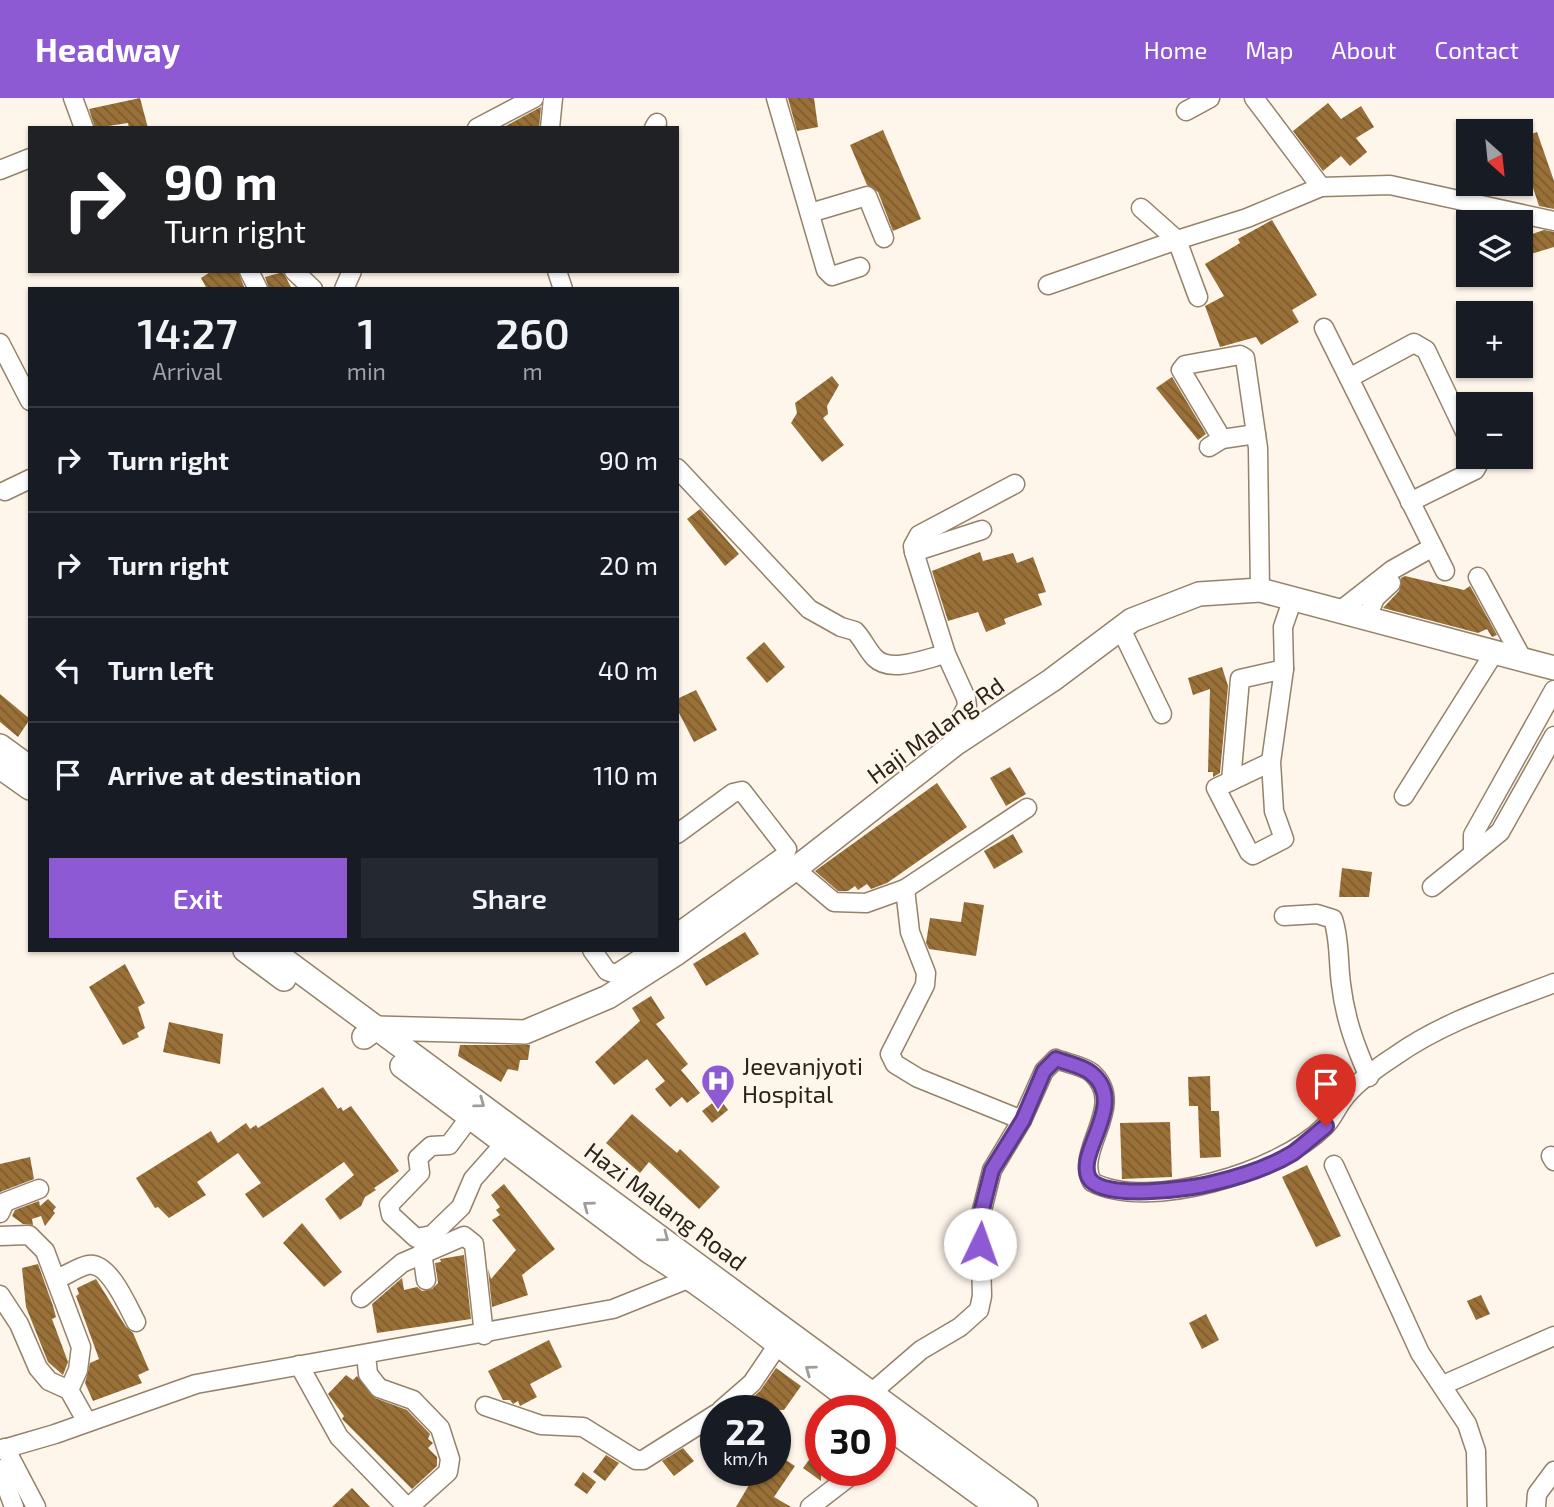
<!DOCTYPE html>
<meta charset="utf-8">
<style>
:root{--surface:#171b24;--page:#242831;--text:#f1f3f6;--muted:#9ea1a6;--line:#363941;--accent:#8d5ad3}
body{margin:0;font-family:"Exo 2",sans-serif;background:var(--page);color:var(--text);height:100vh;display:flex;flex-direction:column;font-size:26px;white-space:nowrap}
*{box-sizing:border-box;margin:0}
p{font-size:23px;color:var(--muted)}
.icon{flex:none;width:38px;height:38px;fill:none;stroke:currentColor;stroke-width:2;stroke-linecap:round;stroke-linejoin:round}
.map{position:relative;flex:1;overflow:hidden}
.panel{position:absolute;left:28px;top:189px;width:651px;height:665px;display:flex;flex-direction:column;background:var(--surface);border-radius:0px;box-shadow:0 2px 5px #0004}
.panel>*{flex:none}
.banner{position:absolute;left:28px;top:28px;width:651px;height:147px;border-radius:0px;box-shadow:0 2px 5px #0004;background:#202124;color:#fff;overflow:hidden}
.needle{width:46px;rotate:153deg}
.fabs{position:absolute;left:1456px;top:21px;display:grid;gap:14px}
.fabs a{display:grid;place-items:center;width:77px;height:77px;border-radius:0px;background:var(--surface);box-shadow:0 2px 5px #0004;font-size:35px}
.speed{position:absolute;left:700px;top:1297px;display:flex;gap:14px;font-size:35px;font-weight:700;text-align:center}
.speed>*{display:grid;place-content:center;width:91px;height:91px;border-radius:50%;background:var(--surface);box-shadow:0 2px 5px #0004;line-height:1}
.speed small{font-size:18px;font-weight:400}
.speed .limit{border:10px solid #d22;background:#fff;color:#111}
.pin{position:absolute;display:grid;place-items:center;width:60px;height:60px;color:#fff;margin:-72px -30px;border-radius:50% 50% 50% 0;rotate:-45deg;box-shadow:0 0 7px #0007}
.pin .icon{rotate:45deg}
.me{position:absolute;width:77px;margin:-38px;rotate:3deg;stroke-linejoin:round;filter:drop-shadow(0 0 5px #0008)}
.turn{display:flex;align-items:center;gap:24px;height:147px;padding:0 21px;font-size:32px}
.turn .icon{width:91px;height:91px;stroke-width:2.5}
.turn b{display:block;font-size:49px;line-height:60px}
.eta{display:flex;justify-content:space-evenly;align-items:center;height:119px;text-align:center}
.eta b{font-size:42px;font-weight:600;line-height:49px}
.action{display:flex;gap:14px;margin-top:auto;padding:14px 21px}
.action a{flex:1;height:80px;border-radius:0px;background:var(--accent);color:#fff;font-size:28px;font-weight:600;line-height:80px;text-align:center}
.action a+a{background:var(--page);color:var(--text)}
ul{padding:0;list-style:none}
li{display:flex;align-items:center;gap:21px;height:105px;padding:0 21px;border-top:2px solid var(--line)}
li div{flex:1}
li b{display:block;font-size:26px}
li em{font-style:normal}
header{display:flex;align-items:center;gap:42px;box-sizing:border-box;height:98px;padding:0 35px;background:var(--accent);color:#fff}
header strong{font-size:33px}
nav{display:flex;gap:38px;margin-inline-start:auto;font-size:24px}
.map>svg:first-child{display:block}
</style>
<header>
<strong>Headway</strong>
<nav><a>Home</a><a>Map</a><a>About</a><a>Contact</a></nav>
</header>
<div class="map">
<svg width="1554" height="1409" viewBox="0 0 1554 1409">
<defs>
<pattern id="building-back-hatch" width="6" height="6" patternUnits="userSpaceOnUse" patternTransform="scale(1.75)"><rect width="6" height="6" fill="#997038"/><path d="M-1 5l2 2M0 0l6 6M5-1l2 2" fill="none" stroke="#7d5c2e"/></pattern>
</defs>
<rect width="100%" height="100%" fill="#fef5eb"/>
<g fill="url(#building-back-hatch)">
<path d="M140,0l8,30h-19l-1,-5 -33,5 -6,-19z"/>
<path d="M788,0h26l4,29 -21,4z"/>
<path d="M1328,5l13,16 20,-13 13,21 -18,11 11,14 -17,14 -9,-10 -18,15 -30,-40z"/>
<path d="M541,9l-2,21h-37l37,-20z"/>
<path d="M883,32l38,89 -28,12 -15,-39 -11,-7 -17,-40z"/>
<path d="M1537,34l17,49v28l-15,-3 -18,-55v-13z"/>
<path d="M1272,122l45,75 -25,15 7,12 -38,23 -5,-8 -36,10 -15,-41 19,-10 -19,-32 35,-21 -2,-4z"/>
<path d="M1544,132l10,2v15l-23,7 -5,-18z"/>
<path d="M212,173h26l7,18h-38l-6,-11z"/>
<path d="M283,174l9,17h-23l-4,-12z"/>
<path d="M832,278l7,9 -12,21 1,8 -5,4 21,27 -22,17 -31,-39 6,-10 -2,-10z"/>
<path d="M1172,279l34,57 -8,6 -42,-52z"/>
<path d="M700,411l39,45 -14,12 -38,-47z"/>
<path d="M980,454l3,9 30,-8 4,10 16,-6 13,35 -8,2 4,11 -38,14 2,5 -20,8 -8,-20 -30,9 -16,-50z"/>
<path d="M1405,478l59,14 6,-4 27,49 -5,2 -5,-8 -9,4 -95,-25 16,-17 2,-13z"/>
<path d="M764,544l21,25 -18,16 -21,-25z"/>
<path d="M1222,569l6,19 -8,87 -7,4v-5h-5l2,-83 -17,6 -5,-17z"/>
<path d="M696,592l21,40 -23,12 -17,-33v-10z"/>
<path d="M0,596l30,25 -12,18 -18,-15z"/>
<path d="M1010,669l16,27 -20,12 -16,-28z"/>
<path d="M937,685l30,44 -80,56 -16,6 -4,-5 -9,6 -3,-4 -7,5h-10l-23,-20z"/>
<path d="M1013,736l10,18 -29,17 -10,-18z"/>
<path d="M1342,770l30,4 -3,25h-30z"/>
<path d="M964,804l20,3 -8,51 -47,-7 -3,-6 4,-25 31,4z"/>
<path d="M745,834l14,22 -53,32 -13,-22z"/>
<path d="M125,866l20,39 -7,4 7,21 -8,5 2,4 -16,8 -34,-58z"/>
<path d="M651,898l14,22 -9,6 32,40 -7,6 19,23 -13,10 -5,-6 -12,10 -15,-18 10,-8 -18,-22 -33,26 -19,-23 45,-41 -8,-13z"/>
<path d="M169,924l54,12 -3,30 -57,-12z"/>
<path d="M460,947h70l-2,15h-8l-2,11 -10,-2 -7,13 -43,-26z"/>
<path d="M1210,978l1,35h8l2,46 -21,1 -2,-52h-9l-1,-29z"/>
<path d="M323,989l15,22 3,-2 2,4 8,-5 48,65 -25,17 2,2 -11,7 -4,9 -21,14 -15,-21 29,-24 -10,-13 -81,56 -18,-24 16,-11 -23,-30 -41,29 9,13 -37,23 -11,-11 -3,1 -19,-30 75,-47 7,12 28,-20 4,6 6,-4 2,3z"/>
<path d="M719,1000l9,12 -16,13 -10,-12z"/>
<path d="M632,1016l45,39 3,-4 40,38 -21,22 -50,-47 -9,11 -34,-30z"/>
<path d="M1170,1024l2,55 -50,2 -2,-56z"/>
<path d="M30,1059l4,22 -34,13v-28z"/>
<path d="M1307,1067l34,71 -25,11 -34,-70z"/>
<path d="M504,1086l51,65 -33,26 6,20 -36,12 -4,-38 3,10 25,-29 -24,-30 8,-5 -4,-5 4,-3 -9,-12z"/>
<path d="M48,1101l8,8 -3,4 2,2 -10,13 -4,-10 -9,3 1,6 -10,-1 -11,-8 3,-6 24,-9 1,5z"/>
<path d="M302,1125l40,49 -18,15 -41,-44z"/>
<path d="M464,1157l7,64 -94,14 -5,-29 30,-26 2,12 13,-3 5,4 10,-2 6,-6 -3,-20 6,-1 -1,-3z"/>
<path d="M38,1166l15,42 3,11 -4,2 16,43 -5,13 -15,-13 -22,-55 -4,-39z"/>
<path d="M96,1181l30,48 7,6 16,37 -11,5 4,8 -49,18 -8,-18 5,-20 9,-4 -23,-63 3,-2 -2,-6z"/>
<path d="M1481,1197l9,19 -14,6 -9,-19z"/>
<path d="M1206,1216l13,26 -17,9 -13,-26z"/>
<path d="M549,1242l13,27 -32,17 7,13 -17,9 -2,-5 -5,3 -3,-4h-7l-15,-29z"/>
<path d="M776,1270l25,18 -17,24h-46l22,-19z"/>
<path d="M346,1277l7,5 4,-4 18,22 32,12 23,24 -2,5 5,4 -5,5 9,9v9l-25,23 -70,-70 2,-3 -16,-22z"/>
<path d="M821,1346v37l-18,-13z"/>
<path d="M683,1350l11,13 -20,15 -12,-15z"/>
<path d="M775,1355l20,13 -21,31 17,10h-55l17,-29 -12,-8h34z"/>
<path d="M606,1357l13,8 -14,18 -12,-9z"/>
<path d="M583,1374l13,10 -9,12 -13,-9z"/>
<path d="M352,1390l18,19h-38z"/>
</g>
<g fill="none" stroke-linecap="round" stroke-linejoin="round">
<g stroke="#95826a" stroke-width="21">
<g id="street">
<path d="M73,0l11,30"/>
<path d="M776,0l50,172 6,6 28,-9"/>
<path d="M1254,0l67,89"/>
<path d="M1186,13l24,-13"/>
<path d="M477,30l57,-30"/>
<path d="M550,30l3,-30"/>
<path d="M654,30l3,-5"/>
<path d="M0,72l30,-12"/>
<path d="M1141,110l36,32 70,-22 74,-31 69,-2 164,36"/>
<path d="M810,115l57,-17 17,42"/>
<path d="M249,173l9,18"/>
<path d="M294,173l19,18"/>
<path d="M557,173l6,18"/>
<path d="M1048,187l129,-45 21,57"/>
<path d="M344,191l8,-18"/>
<path d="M1324,230l109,219"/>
<path d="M0,245l30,58"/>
<path d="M1349,280l65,-35 12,7 42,88"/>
<path d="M1222,341l-41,-69 4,-5 55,-10 5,3 13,90 2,142"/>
<path d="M1209,349l13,-8 34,-5"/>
<path d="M677,370l132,141 32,18 14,4c8,8 12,19 20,27 16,16 52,0 71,-4"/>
<path d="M5,393l25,-12"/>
<path d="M1410,404l65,-32 4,-7 -2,-6"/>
<path d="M914,454l-1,-6 6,-11 96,-51"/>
<path d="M1478,479l45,83"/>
<path d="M1341,512l51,-40 41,-23 12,24"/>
<path d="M1367,520l8,-20 16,-15"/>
<path d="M1121,531l41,85"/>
<path d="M955,646l1,-17 11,-21 -1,-8 -20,-44 -32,-102 68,-22"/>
<path d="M1271,664l-55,26 33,64 4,3 31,-16 -10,-28 -3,-49 13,-93 -1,-42 10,-29"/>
<path d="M1231,683l9,-102 44,-10"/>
<path d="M1404,698l90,-143"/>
<path d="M677,736l56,-41 9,-2 45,58 -3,7 -107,77"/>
<path d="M1473,755v-18l81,-145"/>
<path d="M795,771l39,33 32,1 39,-14 5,43 16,41 -1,12 -35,69 5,10 23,14 104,42 -30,50 -12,48 2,78 -3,14 -19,17 -39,23 -51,44"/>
<path d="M1432,789l68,-55 54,-96"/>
<path d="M905,791l122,-81"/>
<path d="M1284,818l33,-2 16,5c7,21 5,43 8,65 4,34 14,62 28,93"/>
<path d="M592,852l15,21 9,3 37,-24"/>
<path d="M470,1019l-21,28 -18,1 -13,12 2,15 -31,32 2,10 25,23 16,-3 29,-28 12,-28 32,-36"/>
<path d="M1022,1022l22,-49 12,-12c10,4 28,7 36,14 36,33 -18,76 0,109 57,30 188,-11 232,-55 8,-7 12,-18 18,-26 12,-17 36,-34 53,-45 48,-34 105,-52 159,-73"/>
<path d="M1551,1058l3,5"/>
<path d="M1334,1067l86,188 47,71 9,27 1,56"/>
<path d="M0,1115l5,-11 34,-13"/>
<path d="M0,1138l29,-1 16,16 36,96 -3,23 -9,20"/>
<path d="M422,1154l4,28"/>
<path d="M57,1181c10,-4 21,-12 31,-14 21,-4 40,42 48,57"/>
<path d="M0,1197l19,29 19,44 11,13 20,9 18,32"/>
<path d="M361,1200l41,-35 62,-27 10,8 10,91"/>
<path d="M366,1257l2,19 11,14 34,12 27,28 10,31 -2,13 -39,35"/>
<path d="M299,1267l40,72 68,70"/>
<path d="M1443,1287l111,-49"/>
<path d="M485,1308l56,19 42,2 53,33h7l73,-46"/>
<path d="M721,1312l31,-27 25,-37"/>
<path d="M5,1350l31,59"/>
<path d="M880,1350l16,-15"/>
<path d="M0,1352l55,-16 141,-50 417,-75 85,-34"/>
<path d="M0,1371l14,38"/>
<path d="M810,1409l48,-37"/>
<path d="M1536,1409l1,-13 17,-23"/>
</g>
</g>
<g stroke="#95826a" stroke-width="26">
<g id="secondary">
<path d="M0,648l30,22"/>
<path d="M0,669l30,21"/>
<path d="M245,852l39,29"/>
<path d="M271,852c253,185 502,373 755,557"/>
<path d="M364,939l12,-9 149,4 83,-35 69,-44 118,-84 160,-125 97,-64 80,-60 67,-26 61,-4 294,78"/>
<path d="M402,968l248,186c75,47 143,106 215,158"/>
<path d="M880,1323l118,86"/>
</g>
</g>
<use href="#street" stroke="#fff" stroke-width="18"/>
<use href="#secondary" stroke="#fff" stroke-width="23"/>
</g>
<defs><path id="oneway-chevron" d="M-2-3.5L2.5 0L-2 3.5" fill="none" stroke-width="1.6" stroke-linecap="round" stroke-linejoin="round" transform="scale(1.75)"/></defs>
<g stroke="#a09c98">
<use href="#oneway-chevron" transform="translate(480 1005) rotate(36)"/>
<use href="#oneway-chevron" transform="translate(588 1108) rotate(-143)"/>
<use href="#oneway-chevron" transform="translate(664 1139) rotate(37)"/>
<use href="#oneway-chevron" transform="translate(810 1272) rotate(-144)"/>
</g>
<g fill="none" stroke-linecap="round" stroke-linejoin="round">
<g stroke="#5c3a89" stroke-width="18">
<path id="route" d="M980,1146v-27l12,-47 31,-50 21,-49 12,-12c10,4 27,7 35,14 38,30 -16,79 -2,105 13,23 101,11 124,5 26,-6 57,-16 80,-30 11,-8 22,-18 33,-27"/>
</g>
<use href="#route" stroke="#8d5ad3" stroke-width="12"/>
</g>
<defs>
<g id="hospital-pin" transform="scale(1.75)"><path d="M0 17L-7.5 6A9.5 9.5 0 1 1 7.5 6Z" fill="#8d5ad3" stroke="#fef5eb"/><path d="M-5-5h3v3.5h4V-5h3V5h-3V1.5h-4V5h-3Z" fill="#fff"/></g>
</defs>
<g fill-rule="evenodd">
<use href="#hospital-pin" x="718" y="983"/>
</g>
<g text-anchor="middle" stroke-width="5" stroke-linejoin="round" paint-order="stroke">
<g font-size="24" fill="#2b231a" stroke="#fef5eb">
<text transform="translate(936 633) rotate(-36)" y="8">Haji Malang Rd</text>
<text transform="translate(665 1109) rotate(37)" y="8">Hazi Malang Road</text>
</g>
<g font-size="24" fill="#2b231a" stroke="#fef5eb" text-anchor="start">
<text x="742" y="977">Jeevanjyoti<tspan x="742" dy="28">Hospital</tspan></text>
</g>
</g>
</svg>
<div class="fabs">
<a><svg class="needle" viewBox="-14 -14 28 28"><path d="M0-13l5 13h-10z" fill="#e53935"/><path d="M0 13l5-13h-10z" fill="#9ea1a6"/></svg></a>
<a><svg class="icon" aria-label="layers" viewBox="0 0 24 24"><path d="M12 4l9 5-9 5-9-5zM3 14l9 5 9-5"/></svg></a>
<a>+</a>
<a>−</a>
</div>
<div class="speed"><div>22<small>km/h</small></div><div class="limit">30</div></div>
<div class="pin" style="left:1326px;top:1028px;background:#d93025"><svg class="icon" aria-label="arrive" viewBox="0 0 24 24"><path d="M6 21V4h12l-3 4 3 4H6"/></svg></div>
<svg class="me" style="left:980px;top:1146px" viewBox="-20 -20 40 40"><circle r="19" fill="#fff"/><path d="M0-13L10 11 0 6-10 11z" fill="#8d5ad3"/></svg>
<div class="banner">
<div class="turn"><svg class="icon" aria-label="right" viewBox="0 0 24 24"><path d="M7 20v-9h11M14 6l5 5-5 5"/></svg><div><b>90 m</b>Turn right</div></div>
</div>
<section class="panel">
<div class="eta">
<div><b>14:27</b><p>Arrival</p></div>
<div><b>1</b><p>min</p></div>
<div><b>260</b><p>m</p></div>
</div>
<ul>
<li><svg class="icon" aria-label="right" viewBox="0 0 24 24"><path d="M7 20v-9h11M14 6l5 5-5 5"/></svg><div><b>Turn right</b></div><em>90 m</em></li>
<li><svg class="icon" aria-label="right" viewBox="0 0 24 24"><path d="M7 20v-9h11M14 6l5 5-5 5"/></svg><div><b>Turn right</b></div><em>20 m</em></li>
<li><svg class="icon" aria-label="left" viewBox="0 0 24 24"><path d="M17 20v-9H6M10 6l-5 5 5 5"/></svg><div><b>Turn left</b></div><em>40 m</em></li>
<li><svg class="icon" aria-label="arrive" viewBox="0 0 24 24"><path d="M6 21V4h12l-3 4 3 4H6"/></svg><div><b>Arrive at destination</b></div><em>110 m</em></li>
</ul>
<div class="action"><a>Exit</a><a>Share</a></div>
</section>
</div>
